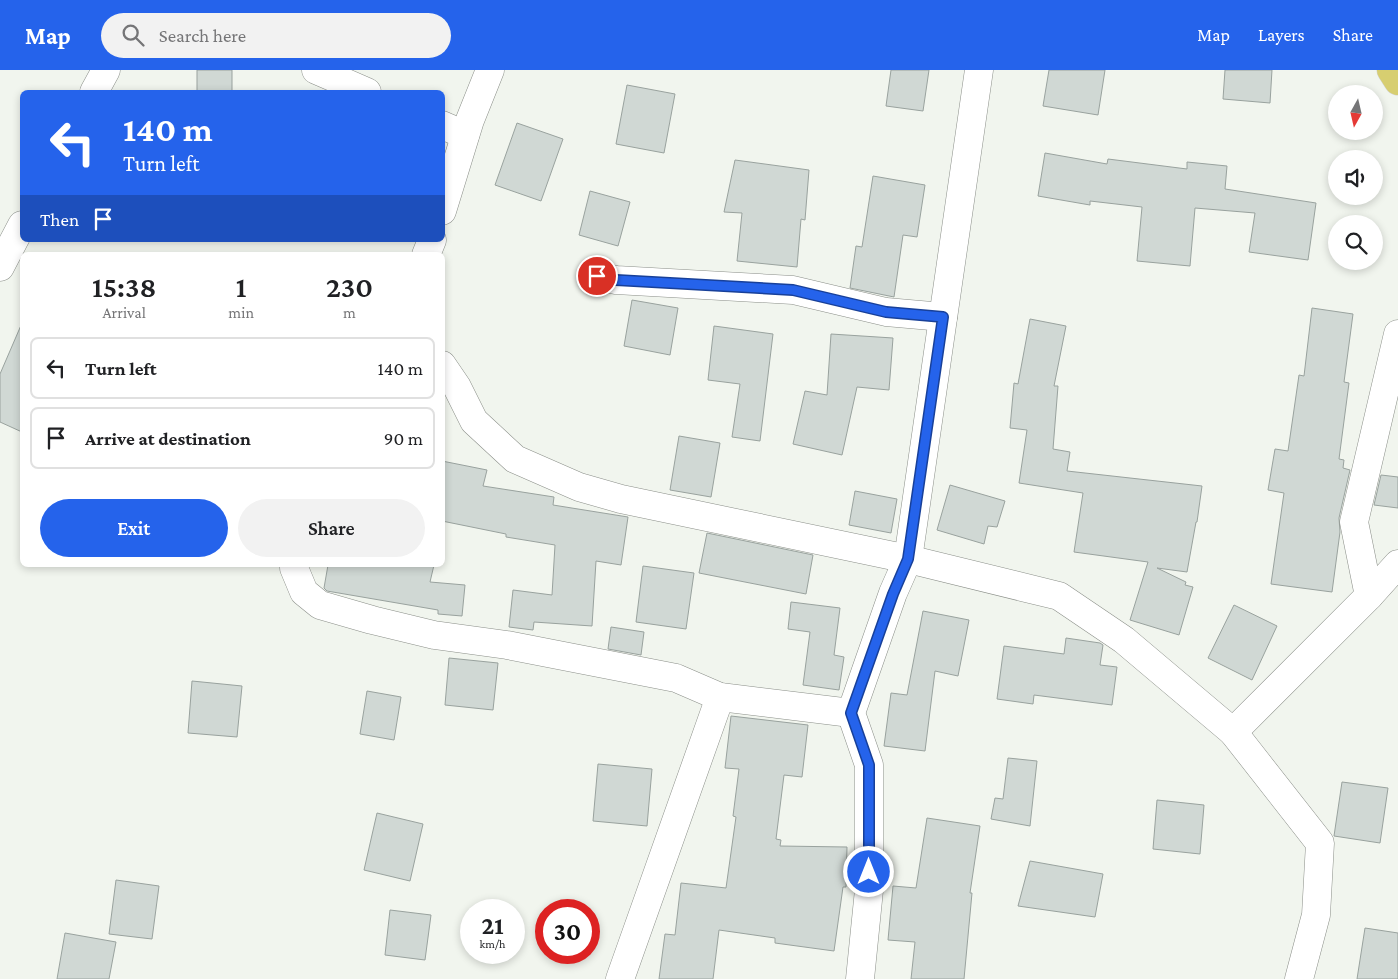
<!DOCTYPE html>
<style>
:root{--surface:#fff;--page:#f2f2f2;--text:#202124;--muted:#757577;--line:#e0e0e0;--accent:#2563eb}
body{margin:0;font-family:"Crimson Pro",serif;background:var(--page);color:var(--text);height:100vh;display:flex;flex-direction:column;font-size:19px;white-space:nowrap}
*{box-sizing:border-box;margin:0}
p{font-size:16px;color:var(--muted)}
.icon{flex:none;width:28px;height:28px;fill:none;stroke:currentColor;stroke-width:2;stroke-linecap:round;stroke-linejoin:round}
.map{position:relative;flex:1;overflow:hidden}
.drawer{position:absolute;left:20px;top:182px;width:425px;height:315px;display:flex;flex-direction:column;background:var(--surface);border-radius:8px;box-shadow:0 2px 8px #0003}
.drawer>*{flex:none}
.banner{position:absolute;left:20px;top:20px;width:425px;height:152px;border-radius:8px;box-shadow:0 2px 8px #0003;background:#2563eb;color:#fff;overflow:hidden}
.needle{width:32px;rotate:188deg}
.controls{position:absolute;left:1328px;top:15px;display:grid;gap:10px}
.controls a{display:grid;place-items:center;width:55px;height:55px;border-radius:50%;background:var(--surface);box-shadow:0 2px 8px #0003;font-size:25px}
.speed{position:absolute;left:460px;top:829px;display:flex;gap:10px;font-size:25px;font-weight:700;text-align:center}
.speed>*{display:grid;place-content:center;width:65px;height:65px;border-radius:50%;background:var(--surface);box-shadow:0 2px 8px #0003;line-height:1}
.speed small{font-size:12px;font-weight:400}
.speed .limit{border:8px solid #d22;background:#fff;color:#111}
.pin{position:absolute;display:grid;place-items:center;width:42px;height:42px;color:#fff;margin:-21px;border:2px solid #fff;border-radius:50%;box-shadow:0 1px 5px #0007}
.me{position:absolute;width:55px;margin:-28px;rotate:0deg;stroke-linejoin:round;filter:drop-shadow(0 0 4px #0008)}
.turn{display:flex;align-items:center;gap:18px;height:105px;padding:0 20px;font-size:22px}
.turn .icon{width:65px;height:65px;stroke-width:2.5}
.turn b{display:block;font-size:35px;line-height:42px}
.then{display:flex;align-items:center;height:48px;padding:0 20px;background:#0003;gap:10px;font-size:19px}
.eta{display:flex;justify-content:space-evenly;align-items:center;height:85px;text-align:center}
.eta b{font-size:30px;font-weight:600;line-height:35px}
.primary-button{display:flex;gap:10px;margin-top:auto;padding:10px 20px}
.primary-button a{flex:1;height:58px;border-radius:30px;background:var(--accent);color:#fff;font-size:20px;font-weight:600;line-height:58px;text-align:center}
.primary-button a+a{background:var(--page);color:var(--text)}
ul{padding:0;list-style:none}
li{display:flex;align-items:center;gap:15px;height:62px;margin:0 10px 8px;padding:0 10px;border:2px solid var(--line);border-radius:8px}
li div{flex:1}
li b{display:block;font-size:19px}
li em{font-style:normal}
header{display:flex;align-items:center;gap:30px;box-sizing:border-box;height:70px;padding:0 25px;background:var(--accent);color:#fff}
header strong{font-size:24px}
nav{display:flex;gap:28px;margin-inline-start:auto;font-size:18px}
.search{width:350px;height:45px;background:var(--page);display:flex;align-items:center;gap:12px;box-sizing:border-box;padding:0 18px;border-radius:28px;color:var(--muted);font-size:19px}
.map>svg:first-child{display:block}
</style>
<header>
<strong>Map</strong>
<div class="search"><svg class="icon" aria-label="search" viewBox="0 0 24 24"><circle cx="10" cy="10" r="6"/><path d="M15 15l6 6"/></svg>Search here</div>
<nav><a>Map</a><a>Layers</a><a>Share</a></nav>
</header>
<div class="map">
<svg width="1398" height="909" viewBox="0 0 1398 909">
<rect width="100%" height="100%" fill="#f1f5ee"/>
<g fill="#d0d8d4" stroke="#99a29e">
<rect x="197" y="0" width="35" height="22"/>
<path d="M891,0h38l-6,41 -37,-5z"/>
<path d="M1049,0h56l-7,45 -55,-9z"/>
<path d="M1225,0h47l-2,33 -47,-4z"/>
<path d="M627,15l48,9 -11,59 -48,-9z"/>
<path d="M517,53l46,16 -22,62 -46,-16z"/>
<path d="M1045,83l62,11 1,-5 79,10v-7l40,4 -2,23 91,14 -8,57 -59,-8 6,-39 -60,-5 -5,58 -53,-5 5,-54 -52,-6v4l-52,-9z"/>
<path d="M735,90l74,10 -4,50 -4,-1 -4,48 -60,-6 5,-48 -18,-1z"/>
<path d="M873,106l52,9 -8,52 -14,-2 -9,62 -44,-9 6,-42 6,1z"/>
<path d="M590,121l40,11 -12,44 -39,-11z"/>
<path d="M632,230l46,8 -8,47 -46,-9z"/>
<path d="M1312,238l41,6 -9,68 5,1 -10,76 5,1 -1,8 7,2 -11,48 1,14 -8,60 -61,-8 13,-91 -16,-3 7,-41 13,2 11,-76 5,1z"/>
<path d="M1030,249l36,7 -12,60h4l-5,63 17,3 -3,19 135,15 -5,36h-1l-9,50 -30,-4 29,14 -1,3 8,2 -14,48 -49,-15 18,-58 -74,-10 9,-59 -64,-10 8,-53 -17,-2 4,-45 4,1z"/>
<path d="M22,253v109l-22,-10v-48z"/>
<path d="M714,256l59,8 -13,107 -28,-4 8,-53 -32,-4z"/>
<path d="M831,264l62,4 -4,52 -32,-3 -15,68 -49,-11 12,-53 22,4z"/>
<path d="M679,366l41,7 -9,54 -41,-7z"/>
<path d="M442,391l45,9 -4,16 71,11 -1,8 75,12 -7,48 -25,-4 -4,65 -58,-4 -1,8 -24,-3 4,-37 39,5 3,-50 -49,-8v-3l-64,-13z"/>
<path d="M1381,405l17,2v31l-24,-3z"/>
<path d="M950,415l55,16 -8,26 -9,-1 -4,18 -47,-14z"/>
<path d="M855,421l42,8 -6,34 -42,-8z"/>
<path d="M707,463l106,22 -7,39 -107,-21z"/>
<path d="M328,495h106l-4,17 35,3 -3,31 -24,-2v-4l-111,-19 -3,-3z"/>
<path d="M643,496l51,7 -8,56 -50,-7z"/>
<path d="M791,532l49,6 -6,47 10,2 -5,33 -36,-5 7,-53 -22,-3z"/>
<path d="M1234,535l43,21 -25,54 -44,-22z"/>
<path d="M923,541l46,9 -11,56 -23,-5 -10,80 -41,-5 7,-53 16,2z"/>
<path d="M611,557l33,5 -3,23 -33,-6z"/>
<path d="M1066,568l34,5 3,2 -3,20 17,2 -5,38 -78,-10 -1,9 -36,-5 7,-53 60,8z"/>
<path d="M449,588l49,5 -5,47 -48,-5z"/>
<path d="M192,611l50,5 -5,51 -49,-4z"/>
<path d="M367,621l34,6 -7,43 -34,-6z"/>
<path d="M731,646l77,9 -6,52 -18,-2 -8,64 5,1 -1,6 67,1 -1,40h-3l-9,64 -59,-8v-5l-56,-8 -6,49h-54l6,-45 10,1 6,-52 45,5 10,-71 -3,-1 6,-47 -14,-1z"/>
<path d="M1008,688l29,3 -7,65 -39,-7 4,-21 8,1z"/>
<path d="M598,694l54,5 -5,57 -54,-5z"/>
<path d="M1342,712l46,6 -8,55 -46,-7z"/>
<path d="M1157,730l47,5 -4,49 -47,-5z"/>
<path d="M377,743l46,11 -13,57 -46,-11z"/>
<path d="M927,748l53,8 -10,67h2l-8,86h-53l4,-37 -27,-2 5,-54 23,2z"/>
<path d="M1030,791l73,13 -8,43 -77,-11z"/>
<path d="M116,810l43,6 -7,53 -43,-5z"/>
<path d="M390,840l41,5 -6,45 -40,-5z"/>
<path d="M1365,858l33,5v46h-41z"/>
<path d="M65,863l51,9 -7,37h-52z"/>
</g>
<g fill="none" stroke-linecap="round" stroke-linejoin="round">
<g stroke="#8b8f89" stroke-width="29">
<g id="minor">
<path d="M316,0l51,22"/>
<path d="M94,22l12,-22"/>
<path d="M442,55l23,10"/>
<path d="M442,141l28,-91 20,-50"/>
<path d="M426,185l6,-15"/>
<path d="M0,197l22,-42"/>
<path d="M597,206l19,4 177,10 93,22 57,5"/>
<path d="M442,295l15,22 17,34 41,38 64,28 42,12 287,60 151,37 65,44 109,92 87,111 -4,72 -17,64"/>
<path d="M294,495v3l10,24 16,13 52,15 62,15 73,10 169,33 44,19 131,16"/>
<path d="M1369,526l-15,-74 44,-188"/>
<path d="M1233,662l136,-136 29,-32"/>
<path d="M620,909l100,-282"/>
<path d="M860,909l9,-89v-125l-18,-52 42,-120 15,-34 71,-489"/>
</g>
</g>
<g stroke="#d3d3d2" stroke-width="29">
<path id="trunk" d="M1391,0l7,11"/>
</g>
<use href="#minor" stroke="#fff" stroke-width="28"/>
<use href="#trunk" stroke="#d7ce70" stroke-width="28"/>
</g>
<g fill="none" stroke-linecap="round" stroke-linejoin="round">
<g stroke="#184099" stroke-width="12">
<path id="route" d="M597,206l19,4 177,10 93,22 57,5 -35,242 -15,35 -42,119 18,52v107"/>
</g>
<use href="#route" stroke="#2563eb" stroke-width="9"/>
</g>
</svg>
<div class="controls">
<a><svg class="needle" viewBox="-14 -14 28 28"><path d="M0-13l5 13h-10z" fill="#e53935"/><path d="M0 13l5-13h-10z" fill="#757577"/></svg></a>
<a><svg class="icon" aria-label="sound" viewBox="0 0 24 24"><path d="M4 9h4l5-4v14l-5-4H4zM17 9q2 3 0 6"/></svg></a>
<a><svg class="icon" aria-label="search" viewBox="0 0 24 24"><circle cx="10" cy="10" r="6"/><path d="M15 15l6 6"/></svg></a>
</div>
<div class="speed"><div>21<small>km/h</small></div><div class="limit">30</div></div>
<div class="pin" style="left:597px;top:206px;background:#d93025"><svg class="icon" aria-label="arrive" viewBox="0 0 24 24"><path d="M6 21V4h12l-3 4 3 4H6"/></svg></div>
<svg class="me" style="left:869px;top:802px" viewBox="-20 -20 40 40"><circle r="17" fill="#2563eb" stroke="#fff" stroke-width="3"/><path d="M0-11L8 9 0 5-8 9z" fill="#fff"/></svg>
<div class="banner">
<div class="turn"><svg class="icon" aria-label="left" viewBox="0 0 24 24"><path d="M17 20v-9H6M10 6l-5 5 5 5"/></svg><div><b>140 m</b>Turn left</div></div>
<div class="then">Then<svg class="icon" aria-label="arrive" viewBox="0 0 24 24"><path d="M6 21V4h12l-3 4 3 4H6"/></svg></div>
</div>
<section class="drawer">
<div class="eta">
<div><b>15:38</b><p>Arrival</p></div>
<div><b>1</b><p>min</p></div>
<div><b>230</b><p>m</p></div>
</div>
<ul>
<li><svg class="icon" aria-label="left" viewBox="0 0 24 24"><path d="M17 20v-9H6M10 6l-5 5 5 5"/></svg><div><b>Turn left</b></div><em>140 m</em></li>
<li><svg class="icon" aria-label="arrive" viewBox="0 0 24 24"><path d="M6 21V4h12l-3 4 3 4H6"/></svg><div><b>Arrive at destination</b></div><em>90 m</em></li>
</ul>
<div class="primary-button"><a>Exit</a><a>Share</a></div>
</section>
</div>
